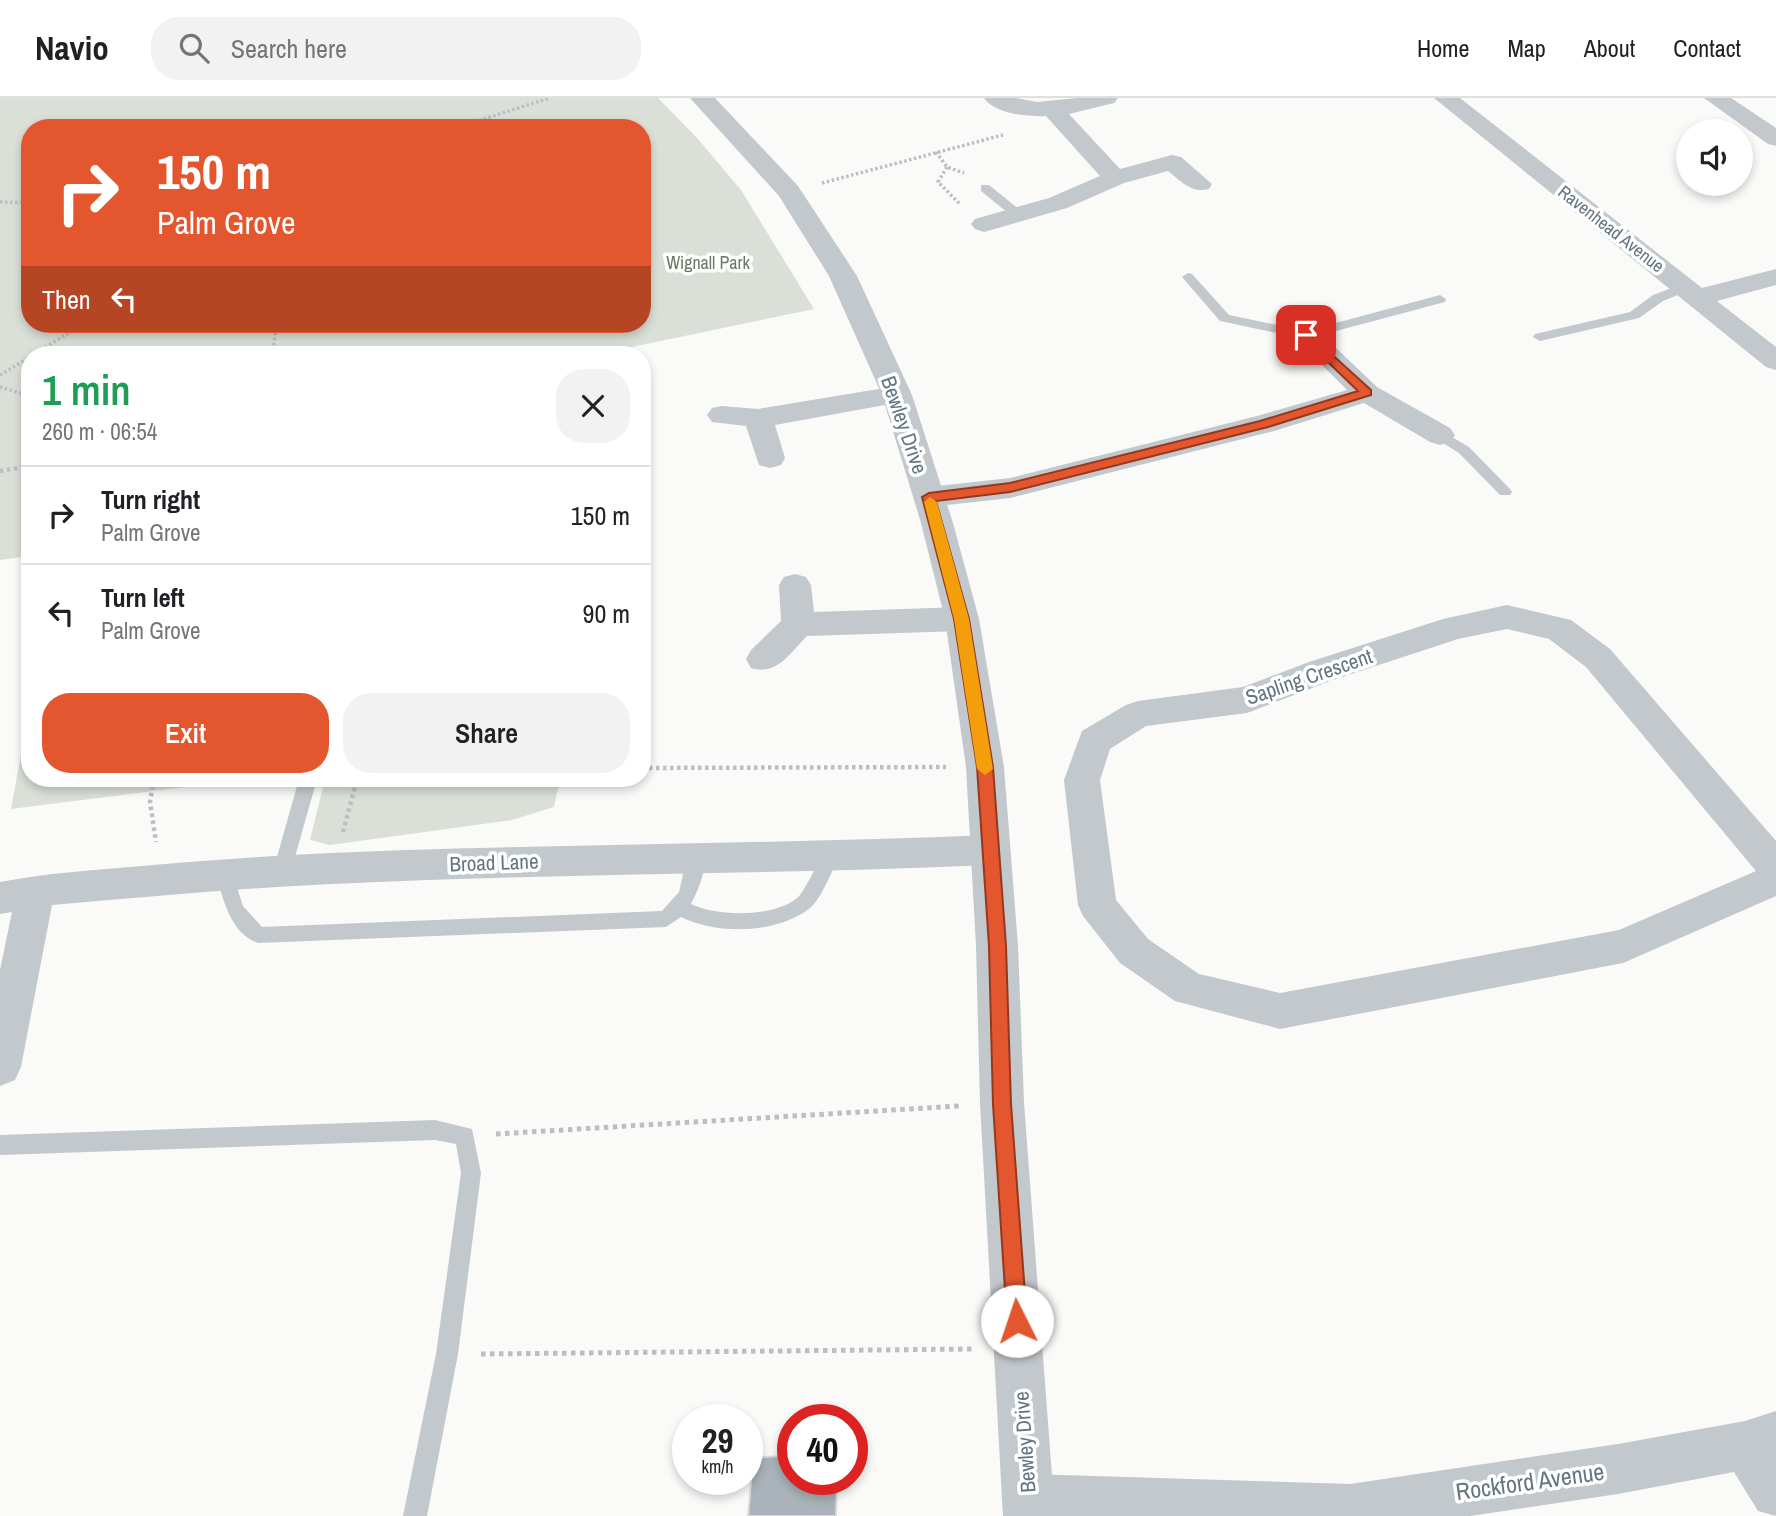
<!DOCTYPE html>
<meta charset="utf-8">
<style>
:root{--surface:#fff;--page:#f2f2f2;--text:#202124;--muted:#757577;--line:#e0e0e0;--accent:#e4572e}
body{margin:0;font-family:"Archivo Narrow",sans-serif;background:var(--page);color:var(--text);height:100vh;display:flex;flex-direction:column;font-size:26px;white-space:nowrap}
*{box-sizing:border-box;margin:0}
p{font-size:23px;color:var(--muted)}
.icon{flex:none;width:38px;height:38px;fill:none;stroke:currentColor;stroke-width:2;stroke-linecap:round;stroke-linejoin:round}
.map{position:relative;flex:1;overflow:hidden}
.drawer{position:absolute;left:21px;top:248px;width:630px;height:441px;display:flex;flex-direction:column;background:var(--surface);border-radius:28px;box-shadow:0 4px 10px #0003}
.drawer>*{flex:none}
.hud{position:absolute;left:21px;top:21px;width:630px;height:214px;border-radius:28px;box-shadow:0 4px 10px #0003;background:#e4572e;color:#fff;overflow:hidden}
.buttons{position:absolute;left:1676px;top:21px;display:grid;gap:14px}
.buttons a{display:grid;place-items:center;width:77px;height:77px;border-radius:50%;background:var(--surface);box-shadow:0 4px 10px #0003;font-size:35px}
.speed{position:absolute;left:672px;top:1306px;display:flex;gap:14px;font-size:35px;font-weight:700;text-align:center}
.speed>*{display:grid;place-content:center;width:91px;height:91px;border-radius:50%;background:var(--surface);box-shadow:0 4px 10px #0003;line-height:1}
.speed small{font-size:18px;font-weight:400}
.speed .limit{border:10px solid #d22;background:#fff;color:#111}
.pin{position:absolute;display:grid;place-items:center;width:60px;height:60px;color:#fff;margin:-30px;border-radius:14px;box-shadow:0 4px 10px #0006}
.me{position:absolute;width:77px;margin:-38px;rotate:356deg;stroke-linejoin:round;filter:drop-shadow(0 0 5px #0008)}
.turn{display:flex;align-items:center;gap:24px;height:147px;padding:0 21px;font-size:32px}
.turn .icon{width:91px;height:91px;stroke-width:2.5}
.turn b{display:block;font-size:49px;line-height:60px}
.then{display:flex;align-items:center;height:66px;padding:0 21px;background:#0003;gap:14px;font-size:26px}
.round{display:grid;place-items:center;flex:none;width:74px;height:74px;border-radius:28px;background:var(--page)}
.overview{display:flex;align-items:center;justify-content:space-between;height:119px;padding:0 21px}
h1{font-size:42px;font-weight:600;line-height:52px;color:#1e9e55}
.primary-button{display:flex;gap:14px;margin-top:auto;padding:14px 21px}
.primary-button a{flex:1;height:80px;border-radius:28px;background:var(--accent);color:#fff;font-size:28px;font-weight:600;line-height:80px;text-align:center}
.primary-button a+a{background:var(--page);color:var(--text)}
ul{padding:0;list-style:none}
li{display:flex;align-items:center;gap:21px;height:98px;padding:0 21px;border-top:2px solid var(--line)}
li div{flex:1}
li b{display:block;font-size:26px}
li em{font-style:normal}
header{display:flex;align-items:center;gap:42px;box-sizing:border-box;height:98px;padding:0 35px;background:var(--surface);border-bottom:2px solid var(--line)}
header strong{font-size:33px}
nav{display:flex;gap:38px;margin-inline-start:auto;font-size:24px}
.search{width:490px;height:63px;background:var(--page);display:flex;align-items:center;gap:18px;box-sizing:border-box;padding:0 24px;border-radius:28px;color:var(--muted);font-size:26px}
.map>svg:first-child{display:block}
</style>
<header>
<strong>Navio</strong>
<div class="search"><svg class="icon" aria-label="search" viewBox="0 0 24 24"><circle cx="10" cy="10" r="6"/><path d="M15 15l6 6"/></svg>Search here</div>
<nav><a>Home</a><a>Map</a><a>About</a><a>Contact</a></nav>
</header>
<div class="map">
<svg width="1776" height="1418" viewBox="0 0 1776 1418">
<rect width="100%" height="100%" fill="#fafaf8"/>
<g fill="#dadfd7" fill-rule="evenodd">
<path d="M0,0h658l40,41 43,51 73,119 -192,40 -13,6h-579v201l-30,4zM30,30h612v196h-612z"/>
<path d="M30,608v73h218l-237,30z"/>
<path d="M325,681h235l-6,28 -42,13 -182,25 -20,-5z"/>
</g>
<path fill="#aab3b9" stroke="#dcdcda" stroke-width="2" d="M793,1357v24h44l-1,37h-88l5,-58z"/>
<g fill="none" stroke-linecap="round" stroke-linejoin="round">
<g stroke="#bbbfc2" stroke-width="3.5" stroke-dasharray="2.5 2.5" stroke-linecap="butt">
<path d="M488,20l11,10"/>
<path d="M455,30l95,-30"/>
<path d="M936,54l11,15 17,6"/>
<path d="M947,69l-9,15 22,22"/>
<path d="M822,85l181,-48"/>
<path d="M0,104l30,1"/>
<path d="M32,257l52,-31"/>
<path d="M272,257l5,-31"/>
<path d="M0,277l30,-18"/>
<path d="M0,289l30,9"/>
</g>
<g stroke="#bbbfc2" stroke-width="4.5" stroke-dasharray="3.5 3.5" stroke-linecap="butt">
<path d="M0,373l30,-5"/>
<path d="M642,670l304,-1"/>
<path d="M154,681l-4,23 6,40"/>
<path d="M343,734l14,-53"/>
</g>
<g stroke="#bbbfc2" stroke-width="5" stroke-dasharray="4.5 4.5" stroke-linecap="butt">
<path d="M496,1036l463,-28"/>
<path d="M481,1256l491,-5"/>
</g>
<g fill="#c3c8cc" fill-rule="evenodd">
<path d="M981,87h8l32,26v6h-8l-32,-26z"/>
<path d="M1188,175l4,1 37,41 77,16 134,-36 6,4 -1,3 -139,37 -86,-18 -38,-44z"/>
<path d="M1685,185l6,4 -1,3 -27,11 -24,17 -99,23 -7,-4 2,-3 95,-22 23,-17z"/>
<path d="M1440,332l29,17 41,42 2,3 -2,3h-10l-41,-42 -24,-15v-6z"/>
<path d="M299,681h18l-26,92 -3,5 -6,2 -6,-2 -3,-5z"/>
<path d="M696,752l6,2c7,15 -4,38 -11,52 25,13 89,14 109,-9 9,-12 16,-30 24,-43l6,-2 6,2 3,5c-6,12 -19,44 -29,51 -33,26 -93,27 -129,9l-15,10 -408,16c-28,-10 -35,-44 -42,-69l3,-5 6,-2 6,2 12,37 19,21 400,-16 17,-19 8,-35 3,-5z"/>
<path d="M435,1022l37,9 9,44 -23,181 -31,162h-24l33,-162 25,-181 -5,-29 -21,-4 -435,15v-20z"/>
</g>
<g fill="#c3c8cc" fill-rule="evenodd">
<path d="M984,0h32l21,4 40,-4h41l-4,5 -45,11 51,55 52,-14 9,2 31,27 -3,5c-18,5 -28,-8 -41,-18l-44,12 -57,25 -83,24 -9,-3 -4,-5 4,-5 74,-21 51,-22 -54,-60c-18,1 -51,-2 -62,-18z"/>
<path d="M1434,0h26l242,190 74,-19v16l-59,16 59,46v23l-10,-3z"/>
<path d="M1704,0h27l45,30v18l-8,-2z"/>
<path d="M1306,229l10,2 61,58 73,41 5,7 -5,7 -10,3 -10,-3 -66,-39 -90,28 -264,67 -81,9 -11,-3 -4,-7 4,-7 11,-3 81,-9 247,-62 90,-26 -55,-55 4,-6z"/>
<path d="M897,288l10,3 4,6 -4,6 -132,24 10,33 -4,7 -11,3 -11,-3 -13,-39 -34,-4 -5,-7 5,-7 10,-2 36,3z"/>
<path d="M795,476l11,3 5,8 3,27 148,-5 12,4 5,8 -5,8 -12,4 -155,5c-17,17 -30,40 -56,32l-5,-9 5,-9 30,-29 -2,-36 5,-8z"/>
<path d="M1507,507l64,15 39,29 166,192v55l-153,67 -343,66 -105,-28 -55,-38 -37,-47 -5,-11 -14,-125 18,-49 44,-26 12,-4 105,-14 66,-25 134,-43zM1507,531l42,10 37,28 170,204 -137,59 -339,63 -81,-19 -51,-35 -32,-39 -16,-120 10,-31 36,-23 101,-13 86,-33 125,-41z"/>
<path d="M990,737l13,4 6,11 -6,11 -13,4c-219,10 -438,8 -657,19 -94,4 -187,13 -281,21l-31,162 -6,13 -15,6v-116l12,-58 -12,2v-32c47,-9 94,-12 142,-16 88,-8 176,-13 265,-16 194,-6 389,-7 583,-15z"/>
<path d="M1776,1313v105l-18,-5 -24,-39 -116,22 -148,22h-459l-7,-17 7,-18 18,-7 321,10 268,-40 127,-23z"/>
</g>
<path fill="#c3c8cc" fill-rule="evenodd" d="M690,0h25l83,88 59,90 55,119 41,128 26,96 25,148 14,179 6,157 31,413h-52l-23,-413 -4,-157 -10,-179 -21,-148 -24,-96 -39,-128 -53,-119 -50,-80z"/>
</g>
<path fill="#e4572e" stroke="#94391e" stroke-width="2" d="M1306,233l65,59v5l-103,32 -258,65 -74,9 33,118 24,148 13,179 5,158 16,217 -3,7 -7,3 -7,-3 -3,-7 -14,-217 -4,-158 -12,-179 -23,-148 -32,-122 7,-4 81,-10 250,-62 98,-30 -56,-54v-5z"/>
<path fill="#f59e0b" d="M930,399l7,5 32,117 24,150 -8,6 -8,-6 -23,-150 -30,-117z"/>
<g text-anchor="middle" stroke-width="7" stroke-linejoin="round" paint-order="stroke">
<g font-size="18" fill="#657683" stroke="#fff">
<text transform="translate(1611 131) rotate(38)" y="6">Ravenhead Avenue</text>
</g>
<g font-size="18" fill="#687a64" stroke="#fff">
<text x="708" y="171">Wignall Park</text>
</g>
<g font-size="21" fill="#657683" stroke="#fff">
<text transform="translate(904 327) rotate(71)" y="7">Bewley Drive</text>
<text transform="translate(1309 579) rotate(-19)" y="7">Sapling Crescent</text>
<text transform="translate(494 765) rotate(-2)" y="7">Broad Lane</text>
<text transform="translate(1025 1344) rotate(-94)" y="7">Bewley Drive</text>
</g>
<g font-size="24" fill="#657683" stroke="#fff">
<text transform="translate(1530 1384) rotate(-8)" y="8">Rockford Avenue</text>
</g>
</g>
</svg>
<div class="buttons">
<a><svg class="icon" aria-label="sound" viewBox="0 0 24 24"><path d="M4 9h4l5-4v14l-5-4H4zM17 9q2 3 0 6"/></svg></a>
</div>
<div class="speed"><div>29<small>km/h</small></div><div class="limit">40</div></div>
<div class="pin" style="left:1306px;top:237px;background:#d93025"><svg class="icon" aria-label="arrive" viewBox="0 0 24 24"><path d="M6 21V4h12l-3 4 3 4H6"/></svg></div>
<svg class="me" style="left:1017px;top:1223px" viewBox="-20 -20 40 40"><circle r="19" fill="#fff"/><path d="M0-13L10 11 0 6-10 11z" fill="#e4572e"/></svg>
<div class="hud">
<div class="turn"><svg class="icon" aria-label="right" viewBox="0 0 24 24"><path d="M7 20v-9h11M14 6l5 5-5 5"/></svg><div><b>150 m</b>Palm Grove</div></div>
<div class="then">Then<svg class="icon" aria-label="left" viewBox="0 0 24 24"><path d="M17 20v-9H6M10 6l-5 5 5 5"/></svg></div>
</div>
<section class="drawer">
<div class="overview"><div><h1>1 min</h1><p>260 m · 06:54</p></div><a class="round"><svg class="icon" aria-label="close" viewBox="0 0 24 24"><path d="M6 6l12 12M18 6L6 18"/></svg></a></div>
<ul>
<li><svg class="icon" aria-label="right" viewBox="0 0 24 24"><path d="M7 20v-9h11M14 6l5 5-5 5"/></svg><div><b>Turn right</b><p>Palm Grove</p></div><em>150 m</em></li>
<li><svg class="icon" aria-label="left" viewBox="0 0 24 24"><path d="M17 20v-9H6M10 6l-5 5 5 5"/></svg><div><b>Turn left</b><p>Palm Grove</p></div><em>90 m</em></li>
</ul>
<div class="primary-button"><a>Exit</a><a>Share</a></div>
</section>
</div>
